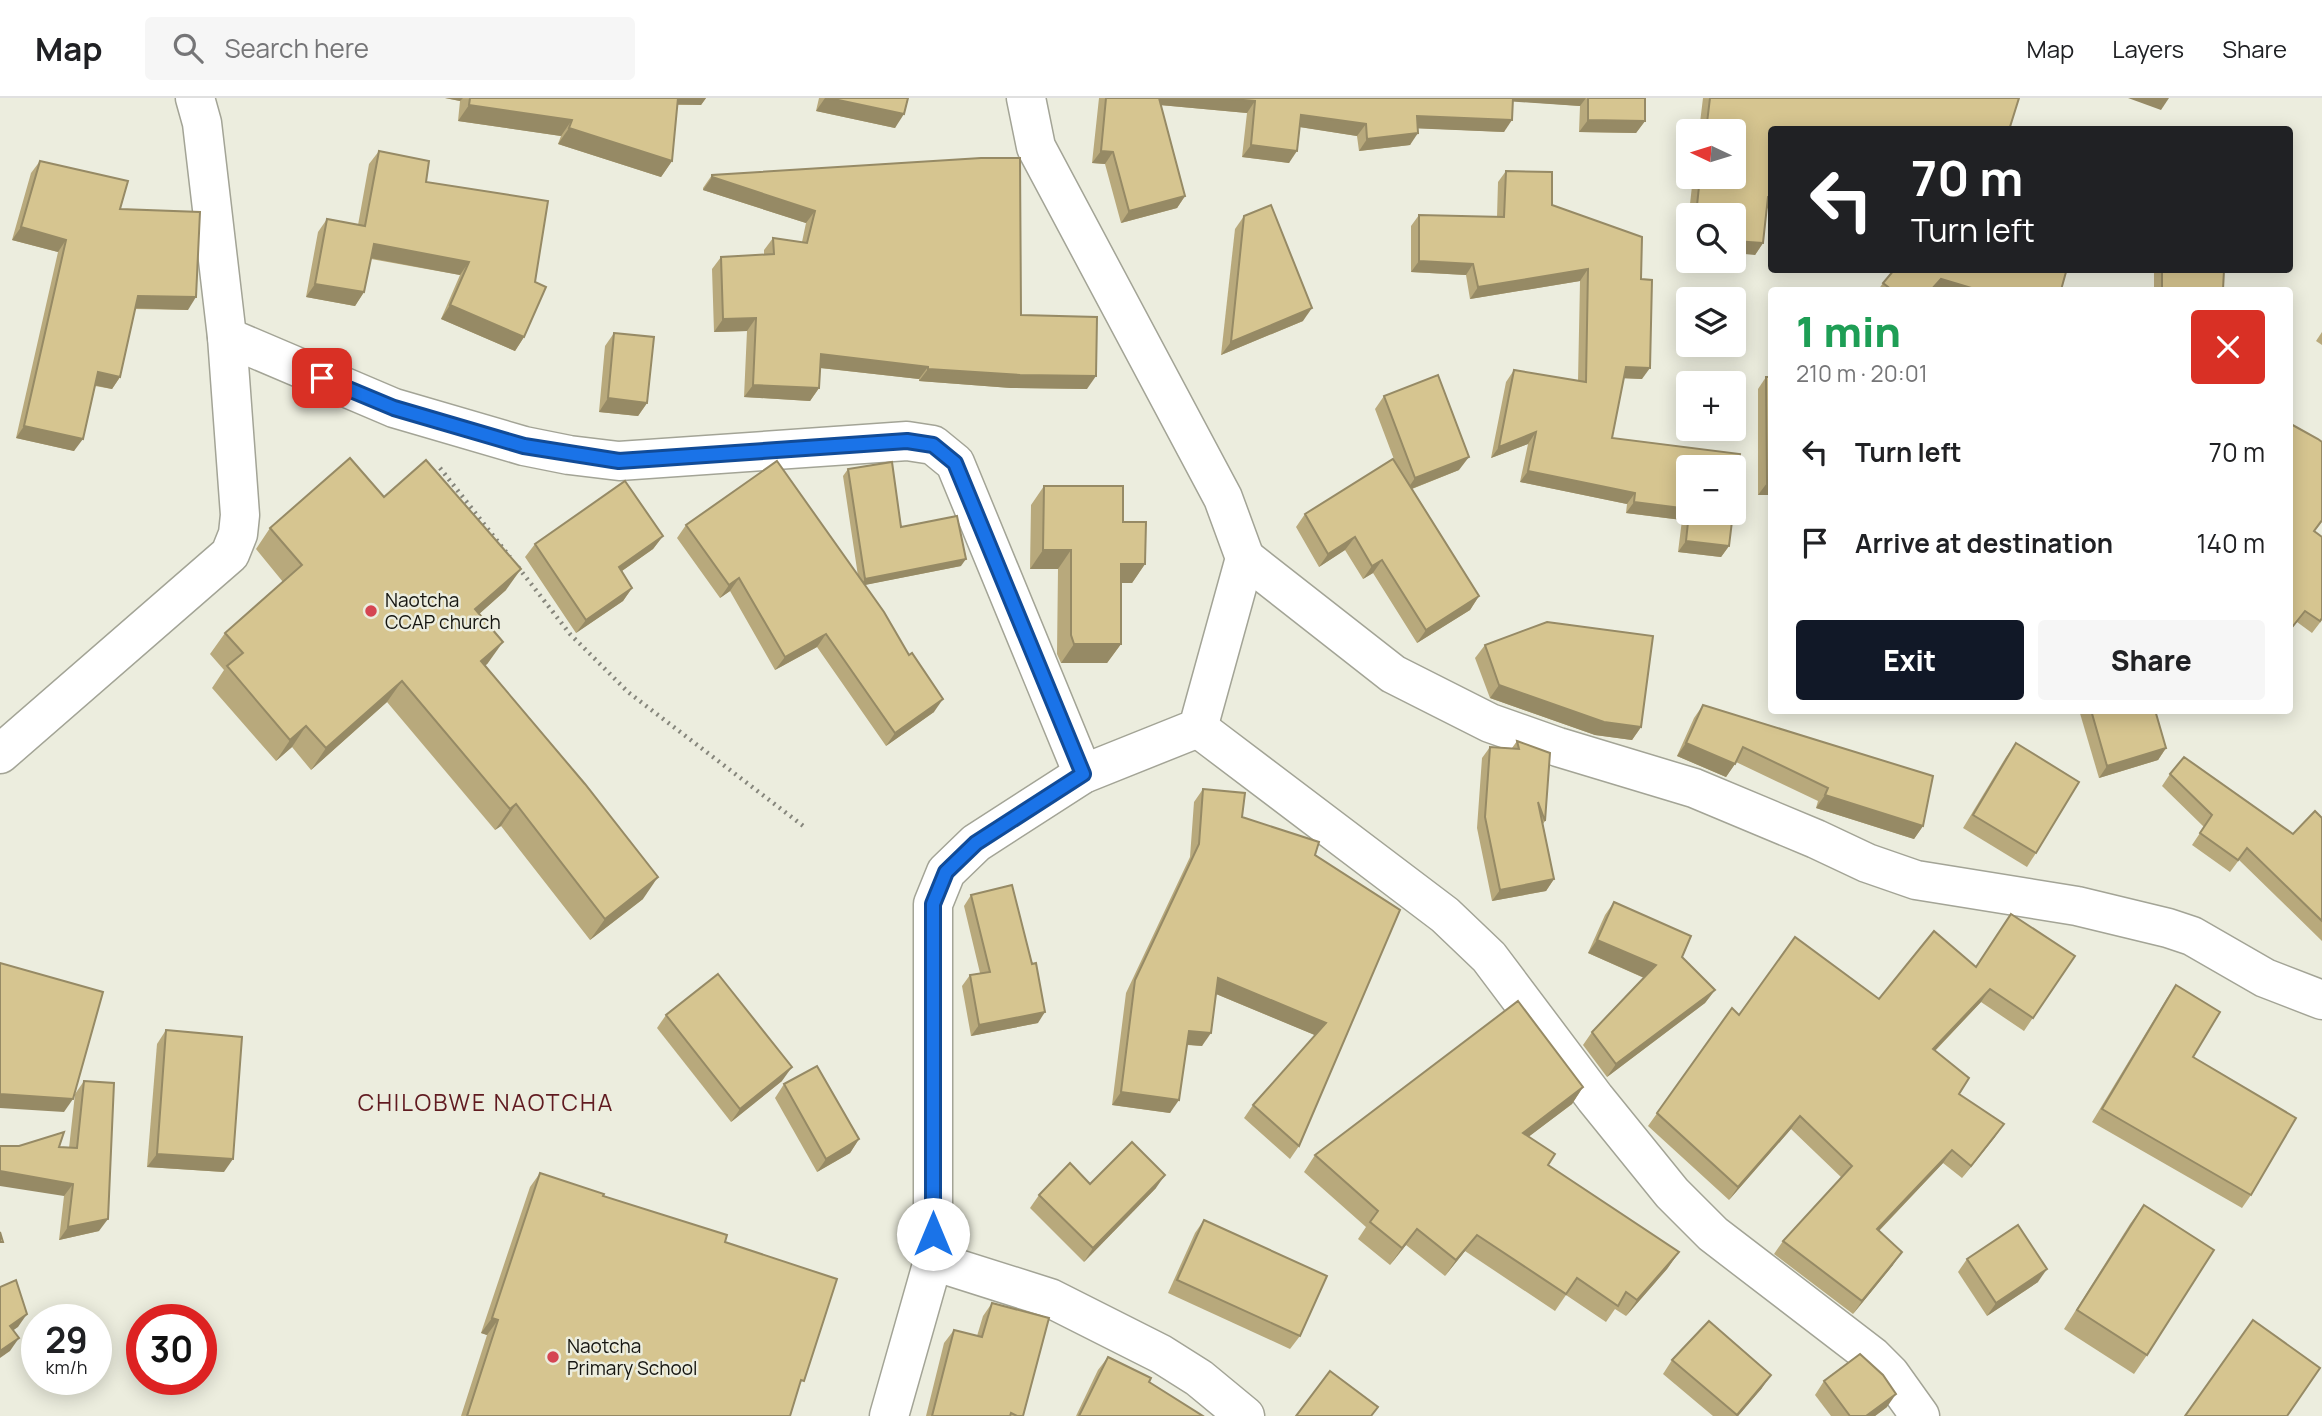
<!DOCTYPE html>
<meta charset="utf-8">
<style>
:root{--surface:#fff;--page:#f6f6f6;--text:#202124;--muted:#757577;--line:#e0e0e0;--accent:#111827}
body{margin:0;font-family:Manrope,sans-serif;background:var(--page);color:var(--text);height:100vh;display:flex;flex-direction:column;font-size:26px;white-space:nowrap}
*{box-sizing:border-box;margin:0}
p{font-size:23px;color:var(--muted)}
.icon{flex:none;width:38px;height:38px;fill:none;stroke:currentColor;stroke-width:2;stroke-linecap:round;stroke-linejoin:round}
.map{position:relative;flex:1;overflow:hidden}
.sheet{position:absolute;left:1768px;top:189px;width:525px;height:427px;display:flex;flex-direction:column;background:var(--surface);border-radius:7px;box-shadow:0 4px 18px #0003}
.sheet>*{flex:none}
.top-card{position:absolute;left:1768px;top:28px;width:525px;height:147px;border-radius:7px;box-shadow:0 4px 18px #0003;background:#202124;color:#fff;overflow:hidden}
.needle{width:46px;rotate:274deg}
.tools{position:absolute;left:1676px;top:21px;display:grid;gap:14px}
.tools a{display:grid;place-items:center;width:70px;height:70px;border-radius:7px;background:var(--surface);box-shadow:0 4px 18px #0003;font-size:35px}
.speed{position:absolute;left:21px;top:1206px;display:flex;gap:14px;font-size:35px;font-weight:700;text-align:center}
.speed>*{display:grid;place-content:center;width:91px;height:91px;border-radius:50%;background:var(--surface);box-shadow:0 4px 18px #0003;line-height:1}
.speed small{font-size:18px;font-weight:400}
.speed .limit{border:10px solid #d22;background:#fff;color:#111}
.pin{position:absolute;display:grid;place-items:center;width:60px;height:60px;color:#fff;margin:-30px;border-radius:14px;box-shadow:0 4px 10px #0006}
.me{position:absolute;width:77px;margin:-38px;rotate:0deg;stroke-linejoin:round;filter:drop-shadow(0 0 5px #0008)}
.turn{display:flex;align-items:center;gap:24px;height:147px;padding:0 28px;font-size:32px}
.turn .icon{width:91px;height:91px;stroke-width:2.5}
.turn b{display:block;font-size:49px;line-height:60px}
.round{display:grid;place-items:center;flex:none;width:74px;height:74px;border-radius:7px;background:var(--page)}
.summary{display:flex;align-items:center;justify-content:space-between;height:119px;padding:0 28px}
h1{font-size:42px;font-weight:800;line-height:52px;color:#1e9e55}
.action{display:flex;gap:14px;margin-top:auto;padding:14px 28px}
.action a{flex:1;height:80px;border-radius:7px;background:var(--accent);color:#fff;font-size:28px;font-weight:800;line-height:80px;text-align:center}
.action a+a{background:var(--page);color:var(--text)}
ul{padding:0;list-style:none}
li{display:flex;align-items:center;gap:21px;height:91px;padding:0 28px}
li div{flex:1}
li b{display:block;font-size:26px}
li em{font-style:normal}
header{display:flex;align-items:center;gap:42px;box-sizing:border-box;height:98px;padding:0 35px;background:var(--surface);border-bottom:2px solid var(--line)}
header strong{font-size:33px}
nav{display:flex;gap:38px;margin-inline-start:auto;font-size:24px}
.search{width:490px;height:63px;background:var(--page);display:flex;align-items:center;gap:18px;box-sizing:border-box;padding:0 24px;border-radius:7px;color:var(--muted);font-size:26px}
.map>svg:first-child{display:block}
</style>
<header>
<strong>Map</strong>
<div class="search"><svg class="icon" aria-label="search" viewBox="0 0 24 24"><circle cx="10" cy="10" r="6"/><path d="M15 15l6 6"/></svg>Search here</div>
<nav><a>Map</a><a>Layers</a><a>Share</a></nav>
</header>
<div class="map">
<svg width="2322" height="1318" viewBox="0 0 2322 1318">
<rect width="100%" height="100%" fill="#ecedde"/>
<g fill="none" stroke-linecap="round" stroke-linejoin="round">
<g stroke="#a3a496" stroke-width="41">
<g id="street">
<path d="M227,239l167,71 130,38 45,9 50,6 288,-20 26,4 22,18 128,311"/>
<path d="M1245,460l148,116 97,49 68,24 136,41 122,51 51,24 49,17 161,26 91,22 24,8 73,42 57,22"/>
<path d="M1198,630l247,187 44,42 106,141 77,95 41,41 159,122 18,18 30,42"/>
<path d="M0,656l230,-200 8,-20 2,-19 -13,-178 -25,-214 -7,-25"/>
<path d="M933,1163l117,37 111,56 38,24 46,38"/>
<path d="M889,1318l44,-155v-357l13,-32 30,-29 107,-69 115,-46 47,-170 -22,-60 -187,-351 -10,-49"/>
</g>
</g>
<g stroke="#86867c" stroke-width="4.5" stroke-dasharray="2 5" stroke-linecap="butt">
<path d="M440,370l70,89"/>
<path d="M518,469l52,67 58,58 178,136"/>
</g>
<use href="#street" stroke="#fff" stroke-width="38"/>
</g>
<g fill="#b8a97c">
<path d="M445,0h261l-5,7h-24l-5,56 -11,16 -103,-33 3,-8 -103,-15 2,-20z"/>
<path d="M819,0h89l-13,30 -79,-17z"/>
<path d="M1099,0h546v23l-9,12 -57,-1 1,-26 -67,-5 -9,31 -86,-4 -8,17 -51,6 -2,-15 -57,-9 -11,36 -47,-6 5,-44 -87,-8 25,91 -8,12 -56,15 -16,-59 -13,-1z"/>
<path d="M1703,0h316l-252,110 -4,35 -8,12 -21,-40h-45v34h-4l8,-72h41v-46h-35z"/>
<path d="M379,53l47,31 98,155 -9,14 -74,-32 19,-44 -89,-16 -7,33 -9,14 -49,-9 12,-65 9,-13 31,6 11,-61z"/>
<path d="M981,60l40,157 66,74 -76,-1 -92,-7v-2l-99,-11 -1,20 -9,13 -66,-4 3,-66 -33,1 -2,-63 9,-12 43,-2v-5l9,-12 29,4 4,-19 -103,-33v-2l9,-13z"/>
<path d="M40,63l80,48 68,101 -53,-1 -15,68 -8,12 -17,-3 -21,65 -58,-13 42,-186 -46,-12 19,-67z"/>
<path d="M1506,73l46,34 89,74 1,100 -18,-1 -12,60 77,29v46h44l-4,33 -8,11 -43,-5 4,-32 -56,-7 1,-9 -107,-22 8,-38 -37,14 15,-76 8,-12 64,11 2,-100 -110,18 -4,-24 -55,-3v-46l8,-11 78,2 1,-35z"/>
<path d="M1244,118l59,105 -82,34 14,-126z"/>
<path d="M2154,172h70l-1,20h-69z"/>
<path d="M1883,185l178,7h-183z"/>
<path d="M2322,234v13l-6,-4z"/>
<path d="M614,235l33,70 -9,13 -39,-4 6,-66z"/>
<path d="M1766,279h5v118h-13v-106z"/>
<path d="M1384,298l75,74 -47,19 67,107 -9,14 -53,33 -44,-70 -10,6 -18,-29 -26,17 -23,-40 9,-13 90,-52 -20,-53z"/>
<path d="M2289,325l33,19v80l-7,9 7,6v83l-10,13 -15,-11 -8,10z"/>
<path d="M848,371l53,58 60,39 -97,19 70,127 -48,34 -69,-99 -42,23 -45,-79 -10,7 -43,-60 9,-13 172,51 -15,-100z"/>
<path d="M1044,388l79,36 22,42 -13,19h-11v61l-14,19h-46l-4,-9 1,-85h-28l1,-64z"/>
<path d="M384,399l122,93 -27,24 9,49 -3,3 158,233 -53,41 -89,-114 -6,4 -108,-128 -76,68 -19,-23 -16,14 -64,-73 12,-18 -14,-16 15,-21 58,-51 -27,-33 14,-21z"/>
<path d="M663,438l-10,13 -31,22 10,17 -9,13 -47,32 -51,-76 10,-13z"/>
<path d="M1485,547l156,82 -9,13 -37,-5 -105,-37 -15,-40z"/>
<path d="M1703,607l220,121 -9,13 -98,-31 2,-7 -82,-39 -10,15 -49,-21 17,-38z"/>
<path d="M2079,612h76l11,38 -8,12 -59,18z"/>
<path d="M1517,643l28,80 -2,3 11,55 -8,12 -54,10 -15,-73 5,-70 8,-11 22,1z"/>
<path d="M2016,645l20,110 -9,14 -64,-39 43,-71z"/>
<path d="M2170,676l123,60 29,-16v123l-83,-81 -9,12 -38,-27 12,-18 -42,-41z"/>
<path d="M1203,691l39,28 73,38 85,55 -101,236 -9,13 -46,-41 9,-13 62,-70 -99,-41 -14,52 -15,-1 -17,68 -58,-8 14,-112 64,-136 4,-55z"/>
<path d="M971,797l67,128 -67,13 -9,-50 8,-11 10,-2 -16,-67z"/>
<path d="M1614,804l68,55 33,33 -10,13 -98,74 -24,-32 9,-13 52,-54 -56,-25 17,-38z"/>
<path d="M2075,858l-51,75 -43,-29 -46,49 24,43 36,43 -33,41 -19,-15 -64,68 14,34 -40,49 -79,-60 9,-13 59,-63 -51,-49 -62,71 -81,-74 84,-118 7,7 140,-16 97,-32z"/>
<path d="M2176,887l17,72 58,138 -9,13 -150,-86 75,-124z"/>
<path d="M666,917l116,66 -51,41 -74,-94z"/>
<path d="M166,932l58,142 -77,-5 10,-123z"/>
<path d="M84,983l15,150 -40,9 5,-44 -5,-49 10,1 6,-54z"/>
<path d="M784,986l75,55 -9,14 -33,19 -42,-74z"/>
<path d="M1583,989l-11,17 -44,33 20,28 131,87 -12,17 -41,47 -11,-7 -9,13 -40,-27 -11,16 -90,-60 -20,25 -39,-31 -16,20 -32,-26 8,-12 -62,-55 11,-17z"/>
<path d="M540,1075l185,69 73,147 -8,27h-329l26,-81 -6,-2 49,-146z"/>
<path d="M1090,1086l66,4 -72,74 -54,-54 9,-13z"/>
<path d="M2144,1107l3,150 -13,19 -70,-45 66,-105z"/>
<path d="M1204,1122l96,116 -10,13 -122,-56 27,-60z"/>
<path d="M1967,1161l71,23 -51,34 -29,-44z"/>
<path d="M992,1205l31,113h-97l18,-73 10,-13 23,6 6,-20z"/>
<path d="M1108,1259l41,25 54,34h-127l22,-46z"/>
<path d="M1672,1262l90,28 -24,28h-25l-50,-42z"/>
<path d="M1824,1283l63,26 -12,9h-44l-16,-21z"/>
</g>
<g fill="#968a65">
<path d="M445,0h18l-3,3z"/>
<path d="M672,0h34l-5,7 -34,-1z"/>
<path d="M825,0h4l75,16 -9,14 -79,-17z"/>
<path d="M1153,0h66l36,3 -8,12 -98,-9z"/>
<path d="M1507,0h79l-6,8 -75,-5z"/>
<path d="M2128,0h41l-8,12z"/>
<path d="M469,7l103,15 -11,16 -103,-15z"/>
<path d="M1301,17l65,9 -9,12 -64,-10z"/>
<path d="M1417,18l95,4 -8,12 -96,-4z"/>
<path d="M1588,22l57,1 -9,12 -57,-1z"/>
<path d="M569,30l103,33 -11,16 -103,-33z"/>
<path d="M1418,35l-8,12 -51,6 8,-12z"/>
<path d="M1251,47l46,6 -8,12 -47,-6z"/>
<path d="M1101,53l12,1 -8,12 -13,-1z"/>
<path d="M712,79l103,34 -9,12 -103,-33z"/>
<path d="M1185,98l-8,12 -56,15 8,-12z"/>
<path d="M1768,99h3v11l-12,1z"/>
<path d="M21,129l45,13 -8,12 -46,-12z"/>
<path d="M1734,143l29,2 -8,12 -21,-2z"/>
<path d="M374,146l95,18 -9,13 -95,-18z"/>
<path d="M1419,163l54,3 -7,11 -55,-3z"/>
<path d="M1588,171l-8,12 -110,18 8,-12z"/>
<path d="M1941,181l37,11h-47z"/>
<path d="M315,186l49,8 -9,14 -49,-9z"/>
<path d="M138,198l58,1 -8,13 -59,-2z"/>
<path d="M450,207l74,32 -9,14 -74,-32z"/>
<path d="M1312,210l-9,13 -82,34 10,-13z"/>
<path d="M756,220l-9,13 -33,1 9,-13z"/>
<path d="M821,256l107,13 -9,12 -107,-12z"/>
<path d="M1626,269l24,1 -8,11 -24,-1z"/>
<path d="M928,271l168,7 -9,13 -76,-1 -92,-7z"/>
<path d="M98,274l22,5 -8,12 -23,-5z"/>
<path d="M753,287l66,3 -9,13 -66,-4z"/>
<path d="M608,300l39,5 -9,13 -39,-4z"/>
<path d="M24,328l59,13 -9,12 -58,-13z"/>
<path d="M1536,334l-8,12 -37,14 8,-11z"/>
<path d="M1469,359l-10,13 -53,21 9,-13z"/>
<path d="M1528,373l107,22 -8,11 -107,-22z"/>
<path d="M1767,385h4v12h-13z"/>
<path d="M1634,404l55,7v1l-7,10 -56,-7z"/>
<path d="M663,438l-10,13 -44,31 10,-13z"/>
<path d="M1355,439l-10,13 -26,17 9,-13z"/>
<path d="M1686,443l43,5 -8,11 -43,-5z"/>
<path d="M1043,452h28l-13,19h-28z"/>
<path d="M966,461l-5,7 -101,20 5,-7z"/>
<path d="M1382,462l-9,13 -10,6 9,-13z"/>
<path d="M1121,466h24l-13,19h-25z"/>
<path d="M521,471l-15,21 -46,41 15,-22z"/>
<path d="M739,480l-9,13 -10,7 9,-13z"/>
<path d="M632,490l-9,13 -47,32 10,-13z"/>
<path d="M1479,498l-9,14 -53,33 9,-13z"/>
<path d="M826,536l-9,13 -42,23 10,-13z"/>
<path d="M503,544l-15,21 -22,20 15,-22z"/>
<path d="M1074,546h47l-14,19h-46z"/>
<path d="M402,583l-15,21 -76,68 15,-22z"/>
<path d="M1499,587l142,42 -9,13 -37,-5 -105,-37z"/>
<path d="M943,601l-9,13 -48,34 9,-13z"/>
<path d="M306,628l-14,21 -16,14 14,-21z"/>
<path d="M1686,645l49,21 -9,13 -49,-21z"/>
<path d="M2166,650l-8,12 -59,18 8,-12z"/>
<path d="M1825,697l98,31 -9,13 -98,-31z"/>
<path d="M516,706l-15,22 -6,4 15,-21z"/>
<path d="M658,779l-15,22 -53,41 15,-21z"/>
<path d="M1554,781l-8,12 -54,10 8,-11z"/>
<path d="M1597,842l59,25 -9,14 -59,-26z"/>
<path d="M1218,880l108,45 -9,13 -108,-45z"/>
<path d="M1990,891l-9,13 -57,60 9,-13z"/>
<path d="M1715,892l-10,13 -98,74 9,-13z"/>
<path d="M1045,914l-7,11 -67,13 8,-11z"/>
<path d="M1189,933l22,2 -9,13 -22,-2z"/>
<path d="M792,969l-10,14 -51,41 9,-13z"/>
<path d="M1583,989l-11,17 -61,46 12,-17z"/>
<path d="M1121,994l58,8 -9,13 -58,-8z"/>
<path d="M0,996l73,5 -9,13 -64,-4z"/>
<path d="M1800,1018l-9,13 -62,71 9,-13z"/>
<path d="M2004,1026l-9,13 -33,41 9,-12z"/>
<path d="M859,1041l-9,14 -33,19 9,-13z"/>
<path d="M1952,1052l-9,13 -75,79 9,-13z"/>
<path d="M157,1056l76,5 -9,13 -77,-5z"/>
<path d="M0,1073l73,13 -9,12 -64,-10z"/>
<path d="M1165,1077l-9,13 -72,74 9,-14z"/>
<path d="M108,1121l-9,12 -40,9 9,-13z"/>
<path d="M1417,1131l-11,16 -16,20 12,-17z"/>
<path d="M1477,1137l-12,16 -20,25 11,-16z"/>
<path d="M1679,1154l-12,17 -41,47 11,-16z"/>
<path d="M1902,1154l-9,13 -40,49 9,-13z"/>
<path d="M2047,1171l-9,13 -51,34 9,-13z"/>
<path d="M27,1216l-9,13 -17,12 9,-13z"/>
<path d="M492,1220l6,2 -11,15 -6,-2z"/>
<path d="M19,1240l-9,13 -10,7v-7z"/>
<path d="M1771,1277l-9,13 -24,28h-2z"/>
<path d="M1896,1296l-9,13 -12,9h-9z"/>
</g>
<g fill="#d6c590" stroke="#968a65" stroke-width="2">
<path d="M470,0h208l-6,63 -103,-33 3,-8 -103,-15z"/>
<path d="M829,0h79l-4,16z"/>
<path d="M1106,0h53l26,98 -56,15 -16,-59 -12,-1z"/>
<path d="M1219,0h294l-1,22 -95,-4 1,17 -51,6 -1,-15 -65,-9 -4,36 -46,-6 4,-44z"/>
<path d="M1588,0h57v23l-57,-1z"/>
<path d="M1710,0h309l-10,32h-238v67h-3l-5,46 -29,-2v-26h-38l4,-38h34v-46h-28z"/>
<path d="M379,53l50,10 -3,21 122,19 -13,81 11,5 -22,50 -74,-32 19,-43 -95,-18 -10,48 -49,-8 12,-65 38,7z"/>
<path d="M981,60h39l1,157 76,2 -1,59 -76,-1 -92,-6v-2l-107,-13 -2,34 -66,-3 3,-67 -33,1 -2,-62 53,-3 -1,-16 34,5 8,-32 -103,-34v-2z"/>
<path d="M40,63l88,20 -8,28 80,3 -4,85 -58,-1 -18,81 -22,-5 -15,67 -59,-13 42,-186 -45,-13z"/>
<path d="M1506,73l46,1v33l90,32 -1,42 11,1 -2,88 -24,-1 -14,71 128,16 -6,50v-37h-45v42l-55,-7 1,-9 -107,-22 8,-39 -37,15 15,-77 72,12 2,-113 -110,18 -5,-23 -54,-3v-46l85,2z"/>
<path d="M1271,107l41,103 -81,34 13,-126z"/>
<path d="M1894,172h169l3,2 -5,18h-83l-37,-11 -10,11h-39l-9,-7z"/>
<path d="M2162,172h62l-1,20h-61z"/>
<path d="M614,235l40,4 -7,66 -39,-5z"/>
<path d="M1438,277l31,82 -54,21 -31,-82z"/>
<path d="M1766,279h5v106h-4z"/>
<path d="M2289,325l29,16 4,3v78l-8,11 8,6v81l-2,3 -15,-10 -16,20z"/>
<path d="M350,360l34,39 42,-37 95,109 -46,40 28,33 -22,19 104,123 73,93 -53,42 -89,-115 -6,5 -108,-128 -76,67 -20,-22 -16,14 -63,-74 16,-13 -18,-20 77,-68 -32,-37z"/>
<path d="M1393,361l86,137 -53,34 -44,-70 -10,6 -17,-29 -27,17 -23,-40z"/>
<path d="M777,363l107,151 25,43 3,-2 31,46 -48,34 -69,-99 -41,23 -46,-79 -10,7 -43,-60z"/>
<path d="M892,364l9,65 56,-11 9,43 -101,20 -17,-110z"/>
<path d="M625,383l38,55 -44,31 13,21 -46,32 -51,-76z"/>
<path d="M1044,388h79v36h23l-1,42h-24v80h-47l-3,-9v-85h-28z"/>
<path d="M1689,415h44l-4,33 -43,-5z"/>
<path d="M1547,524l106,14 -12,91 -37,-5 -105,-37 -14,-40z"/>
<path d="M1703,607l230,71 -10,50 -98,-31 3,-7 -85,-41 -8,17 -49,-21z"/>
<path d="M2091,612h64l11,38 -59,18z"/>
<path d="M1517,643l33,12 -5,68 -7,-19 16,77 -54,11 -15,-73 5,-70 29,2z"/>
<path d="M2016,645l63,39 -43,71 -63,-38z"/>
<path d="M2184,659l109,77 22,-23 7,7v103l-75,-73 -9,12 -38,-27 12,-18 -42,-41z"/>
<path d="M1203,691l42,4 -3,24 77,25 -4,13 85,55 -101,236 -46,-41 73,-82 -108,-45 -7,55 -22,-2 -10,69 -58,-8 14,-112 64,-136z"/>
<path d="M1012,787l20,79 4,-1 9,49 -66,13 -9,-50 20,-3 -19,-77z"/>
<path d="M1614,804l77,34 -9,21 33,33 -99,74 -24,-32 64,-67 -59,-25z"/>
<path d="M2011,816l64,42 -42,62 -43,-29 -57,60 36,29 -10,16 45,30 -33,42 -19,-16 -75,79 25,23 -40,49 -79,-60 69,-75 -52,-50 -62,71 -81,-74 75,-105 7,7 56,-78 84,62 55,-68 42,36z"/>
<path d="M0,865l103,29 -30,107 -73,-5z"/>
<path d="M718,876l74,93 -52,42 -74,-94z"/>
<path d="M2176,887l44,27 -27,45 103,61 -45,77 -149,-86z"/>
<path d="M1518,903l65,86 -60,46 32,21 -7,11 131,87 -42,48 -11,-8 -8,14 -41,-28 -11,16 -89,-59 -21,25 -39,-31 -15,19 -32,-26 8,-11 -63,-56z"/>
<path d="M166,932l76,7 -9,122 -76,-5z"/>
<path d="M817,968l42,73 -33,20 -42,-75z"/>
<path d="M84,983l30,2 -6,136 -40,8 5,-43 -73,-13v-25h19l45,-14 -5,15 18,1z"/>
<path d="M1132,1044l33,33 -72,73 -54,-53 31,-32 20,21z"/>
<path d="M540,1075l64,21 -1,2 124,39 -2,7 112,37 -33,102 -3,-1 -11,36h-323l31,-96 -6,-2z"/>
<path d="M2144,1107l70,45 -67,105 -70,-45z"/>
<path d="M1204,1122l123,56 -27,60 -123,-56z"/>
<path d="M2018,1127l29,44 -51,34 -29,-44z"/>
<path d="M0,1134l3,10h-3z"/>
<path d="M16,1182l11,34 -17,12 9,12 -19,13v-64z"/>
<path d="M992,1205l57,15 -26,98h-6l-6,-3 -1,3h-78l22,-86 28,7z"/>
<path d="M2253,1222l67,48 -33,48h-102z"/>
<path d="M1709,1223l62,54 -34,40 -65,-55z"/>
<path d="M1860,1256l23,21 13,19 -30,22h-16l-26,-35z"/>
<path d="M1108,1259l43,21 -2,4 54,34h-124z"/>
<path d="M1330,1273l48,36 -7,9h-75z"/>
</g>
<g fill="none" stroke-linecap="round" stroke-linejoin="round">
<g stroke="#114b97" stroke-width="18">
<path id="route" d="M322,280l72,30 130,38 95,15 288,-20 26,4 22,18 128,311 -107,69 -30,29 -13,32v330"/>
</g>
<use href="#route" stroke="#1a73e8" stroke-width="12"/>
</g>
<g fill="#d54552" stroke="#ecedde" stroke-width="2.5">
<circle cx="371" cy="513" r="7"/>
<circle cx="553" cy="1259" r="7"/>
</g>
<g text-anchor="middle" stroke-width="5" stroke-linejoin="round" paint-order="stroke">
<g font-size="19" fill="#151510" stroke="#ecedde" text-anchor="start">
<text x="385" y="509">Naotcha<tspan x="385" dy="22">CCAP church</tspan></text>
<text x="567" y="1255">Naotcha<tspan x="567" dy="22">Primary School</tspan></text>
</g>
<g font-size="23" letter-spacing="2" fill="#601a20" stroke="#ecedde">
<text x="486" y="1013">CHILOBWE NAOTCHA</text>
</g>
</g>
</svg>
<div class="tools">
<a><svg class="needle" viewBox="-14 -14 28 28"><path d="M0-13l5 13h-10z" fill="#e53935"/><path d="M0 13l5-13h-10z" fill="#757577"/></svg></a>
<a><svg class="icon" aria-label="search" viewBox="0 0 24 24"><circle cx="10" cy="10" r="6"/><path d="M15 15l6 6"/></svg></a>
<a><svg class="icon" aria-label="layers" viewBox="0 0 24 24"><path d="M12 4l9 5-9 5-9-5zM3 14l9 5 9-5"/></svg></a>
<a>+</a>
<a>−</a>
</div>
<div class="speed"><div>29<small>km/h</small></div><div class="limit">30</div></div>
<div class="pin" style="left:322px;top:280px;background:#d93025"><svg class="icon" aria-label="arrive" viewBox="0 0 24 24"><path d="M6 21V4h12l-3 4 3 4H6"/></svg></div>
<svg class="me" style="left:933px;top:1136px" viewBox="-20 -20 40 40"><circle r="19" fill="#fff"/><path d="M0-13L10 11 0 6-10 11z" fill="#1a73e8"/></svg>
<div class="top-card">
<div class="turn"><svg class="icon" aria-label="left" viewBox="0 0 24 24"><path d="M17 20v-9H6M10 6l-5 5 5 5"/></svg><div><b>70 m</b>Turn left</div></div>
</div>
<section class="sheet">
<div class="summary"><div><h1>1 min</h1><p>210 m · 20:01</p></div><a class="round" style="background:#d93025;color:#fff"><svg class="icon" aria-label="close" viewBox="0 0 24 24"><path d="M6 6l12 12M18 6L6 18"/></svg></a></div>
<ul>
<li><svg class="icon" aria-label="left" viewBox="0 0 24 24"><path d="M17 20v-9H6M10 6l-5 5 5 5"/></svg><div><b>Turn left</b></div><em>70 m</em></li>
<li><svg class="icon" aria-label="arrive" viewBox="0 0 24 24"><path d="M6 21V4h12l-3 4 3 4H6"/></svg><div><b>Arrive at destination</b></div><em>140 m</em></li>
</ul>
<div class="action"><a>Exit</a><a>Share</a></div>
</section>
</div>
